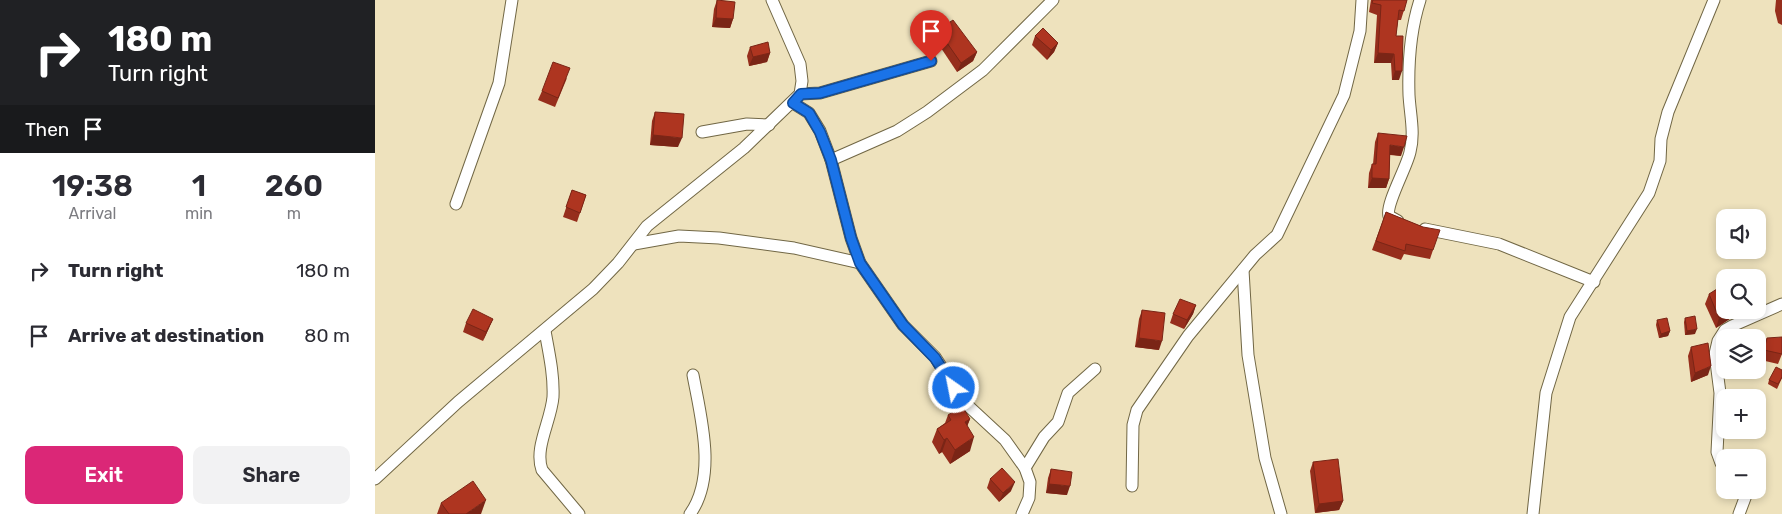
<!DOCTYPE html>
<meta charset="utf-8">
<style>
:root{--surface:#fff;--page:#f2f2f3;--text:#2b2b33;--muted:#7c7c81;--accent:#db2777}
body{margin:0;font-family:Rubik,sans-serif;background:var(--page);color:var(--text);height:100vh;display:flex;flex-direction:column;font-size:19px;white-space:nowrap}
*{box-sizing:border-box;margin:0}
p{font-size:16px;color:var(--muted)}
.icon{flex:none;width:28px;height:28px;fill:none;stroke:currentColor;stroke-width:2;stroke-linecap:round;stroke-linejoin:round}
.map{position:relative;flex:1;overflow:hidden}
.sheet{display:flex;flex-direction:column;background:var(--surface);width:375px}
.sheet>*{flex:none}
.top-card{background:#202124;color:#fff;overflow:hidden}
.tools{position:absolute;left:1341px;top:209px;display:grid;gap:10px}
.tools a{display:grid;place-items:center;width:50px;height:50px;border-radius:10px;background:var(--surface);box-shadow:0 2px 8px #0003;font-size:25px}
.pin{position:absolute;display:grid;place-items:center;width:42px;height:42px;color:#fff;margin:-51px -21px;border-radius:50% 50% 50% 0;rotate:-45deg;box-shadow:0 0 5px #0007}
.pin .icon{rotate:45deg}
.me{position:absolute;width:55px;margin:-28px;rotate:327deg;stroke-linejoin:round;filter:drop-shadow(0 0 4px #0008)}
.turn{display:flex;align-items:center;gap:18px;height:105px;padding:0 25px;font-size:22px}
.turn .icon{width:65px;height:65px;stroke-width:2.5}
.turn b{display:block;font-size:35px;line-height:42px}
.then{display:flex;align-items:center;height:48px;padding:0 25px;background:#0003;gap:10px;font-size:19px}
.eta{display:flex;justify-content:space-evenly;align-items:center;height:85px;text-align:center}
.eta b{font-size:30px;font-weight:600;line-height:35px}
.primary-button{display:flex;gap:10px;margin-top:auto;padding:10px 25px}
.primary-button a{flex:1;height:58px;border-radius:10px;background:var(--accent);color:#fff;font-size:20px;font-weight:600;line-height:58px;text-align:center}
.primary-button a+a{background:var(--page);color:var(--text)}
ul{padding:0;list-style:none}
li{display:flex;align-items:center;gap:15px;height:65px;padding:0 25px}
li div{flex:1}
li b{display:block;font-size:19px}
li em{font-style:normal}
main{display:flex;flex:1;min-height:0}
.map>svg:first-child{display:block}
</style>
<main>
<section class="sheet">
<div class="top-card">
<div class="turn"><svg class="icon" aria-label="right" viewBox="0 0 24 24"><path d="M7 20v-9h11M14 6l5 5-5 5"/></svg><div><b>180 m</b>Turn right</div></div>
<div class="then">Then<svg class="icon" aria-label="arrive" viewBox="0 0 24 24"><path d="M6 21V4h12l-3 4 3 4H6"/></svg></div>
</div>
<div class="eta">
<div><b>19:38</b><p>Arrival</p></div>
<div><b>1</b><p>min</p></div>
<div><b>260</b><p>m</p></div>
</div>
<ul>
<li><svg class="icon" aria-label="right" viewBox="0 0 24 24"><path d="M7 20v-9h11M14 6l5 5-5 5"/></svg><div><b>Turn right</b></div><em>180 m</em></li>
<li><svg class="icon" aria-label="arrive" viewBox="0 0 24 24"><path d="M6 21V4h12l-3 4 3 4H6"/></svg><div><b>Arrive at destination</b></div><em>80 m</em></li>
</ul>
<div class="primary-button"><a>Exit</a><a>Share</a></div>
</section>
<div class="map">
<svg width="1407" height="514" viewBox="0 0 1407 514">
<rect width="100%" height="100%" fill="#eee2bd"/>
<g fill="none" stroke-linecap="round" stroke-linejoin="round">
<g stroke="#716745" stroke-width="13">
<g id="street">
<path d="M425,94l20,-1 111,-32"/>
<path d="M418,103l16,10 11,18 11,29 20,78 9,25 43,62 32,32 29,45 41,38 20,28 5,14 -1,16 -7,16"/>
<path d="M327,132l45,-8 22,1"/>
<path d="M456,160l66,-29 30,-19 56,-42 70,-70"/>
<path d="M81,204l43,-121 13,-83"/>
<path d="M1023,221l-9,-5c-4,-11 18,-49 21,-64 5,-19 0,-38 -1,-57 -1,-32 1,-64 11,-95"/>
<path d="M1050,229l74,15 95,38"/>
<path d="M259,244l45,-8 40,2 75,10 66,15"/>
<path d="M868,270l5,85 17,103 16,56"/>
<path d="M170,331c4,22 9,44 8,66 -2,24 -19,51 -11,73l37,44"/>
<path d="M1350,467l-4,-4 -4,-11 3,-59 -5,-39 3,-13 7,-11 7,-4 50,-22"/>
<path d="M650,468l19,-31 14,-15 10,-29 27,-24"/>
<path d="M0,479l83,-77 135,-113 25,-26 29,-37 97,-78 56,-54 2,-13 -2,-17 -28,-64"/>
<path d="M757,486l1,-61 4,-15 51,-74 67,-81 22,-20 67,-140 16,-64 2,-31"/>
<path d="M315,514c27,-38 11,-96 3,-139"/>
<path d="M1158,514l13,-121 24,-76 79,-124 11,-32 1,-22 7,-27 46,-112"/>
<path d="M1364,514l9,-24"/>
</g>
</g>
<use href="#street" stroke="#fff" stroke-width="11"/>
</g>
<g fill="#962e1c">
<path d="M342,0l16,19 -3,9 -18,-1 2,-18z"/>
<path d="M996,0h36l-6,20h-3l-2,16 3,44h-7l-1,-17h-17l3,-48 -8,-3z"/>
<path d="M1401,0h6v25l-4,-2 -3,-12z"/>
<path d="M563,30l39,22 -4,9 -16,11 -22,-33z"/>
<path d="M660,36l23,7 -4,9 -7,8 -15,-15z"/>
<path d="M375,47l20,6 -3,9 -18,4 -2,-10z"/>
<path d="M192,78l-12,29 -17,-7 4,-9z"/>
<path d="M280,112l23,35 -28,-2 2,-24z"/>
<path d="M1003,133l23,23 -11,-1 -1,24 -3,9h-18l1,-15 3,-9h1l2,-22z"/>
<path d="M197,190l14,5 -9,27 -14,-5z"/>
<path d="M1011,212l37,15 10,23 -3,9 -26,-5 -3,6 -29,-10z"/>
<path d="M1334,294l25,22 -18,12 -11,-24z"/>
<path d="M821,305l-3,9 -9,15 -14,-6 3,-9z"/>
<path d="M767,310l17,40 -24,-3 4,-28z"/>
<path d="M1310,318l10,16 -10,1 -1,-13z"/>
<path d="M118,319l-4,9 -6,13 -20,-9 3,-9z"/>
<path d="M1282,320l13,11 -2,5 -9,2 -3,-13z"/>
<path d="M1392,338l15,16 -4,10 -17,-4z"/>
<path d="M1316,347l17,28 -17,7 -3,-26z"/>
<path d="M1407,370v8l-5,11 -9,-5 1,-4z"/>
<path d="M573,415l22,4 -3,7 3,25 -20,13 -8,-12 -3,2 -7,-12 5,-13 8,-6z"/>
<path d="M938,462l30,39 -4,9 -24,3 -5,-42z"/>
<path d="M676,469l16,26 -21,-2 2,-15z"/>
<path d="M615,479l21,12 -12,11 -12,-14z"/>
<path d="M66,503l40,11h-44z"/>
</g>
<g fill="#7a2516">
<path d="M341,18l17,1 -3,9 -18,-1z"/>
<path d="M683,43l-4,9 -7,8 4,-10z"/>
<path d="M602,52l-4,9 -16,11 4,-9z"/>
<path d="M395,53l-3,9 -18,4 4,-9z"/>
<path d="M1003,53l16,1 -3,9h-17z"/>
<path d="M1020,71h7l-3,9h-7z"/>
<path d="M278,135l29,3 -4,9 -28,-2z"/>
<path d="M1015,145l14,2 -3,9 -14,-2z"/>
<path d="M997,178l17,1 -3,9h-18z"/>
<path d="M821,305l-3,9 -9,15 3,-9z"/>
<path d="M1357,310h5l-3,6 -18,12 3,-10z"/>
<path d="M118,319l-4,9 -6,13 3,-9z"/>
<path d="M1322,329l-2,5 -10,1 2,-4z"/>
<path d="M1295,331l-2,5 -9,2 2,-4z"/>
<path d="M764,338l23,3 -3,9 -24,-3z"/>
<path d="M1336,366l-3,9 -17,7 4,-9z"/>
<path d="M595,419l-5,13v-10z"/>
<path d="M599,437l-4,14 -20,13 5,-14z"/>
<path d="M572,438l-5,14 -3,2 5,-14z"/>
<path d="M640,482l-4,9 -12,11 4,-9z"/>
<path d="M674,484l21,2 -3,9 -21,-2z"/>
<path d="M111,500l-5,14h-15z"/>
<path d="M968,501l-4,9 -24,3 4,-9z"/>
</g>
<g fill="#ae3520" stroke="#7a2516">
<path d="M342,0l18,2 -2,17 -17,-1z"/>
<path d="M998,0h34l-3,11 -5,-1 -3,26h7l-1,35h-7l-1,-17 -16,-1 3,-48 -9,-2z"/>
<path d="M578,20l24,32 -16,11 -23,-33z"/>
<path d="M668,28l15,15 -7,7 -16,-14z"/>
<path d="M393,42l2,11 -17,4 -3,-10z"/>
<path d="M178,62l17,6 -12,30 -16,-7z"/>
<path d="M280,112l29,2 -2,24 -29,-3z"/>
<path d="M1003,133l29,3 -3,11 -14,-2 -1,34 -17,-1v-14h4z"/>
<path d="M197,190l14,5 -6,18 -14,-6z"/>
<path d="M1011,212l37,15 17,3 -7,20 -27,-6 -1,7 -29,-10z"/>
<path d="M1350,284v26h7l-13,8 -10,-24z"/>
<path d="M805,299l16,6 -9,15 -14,-6z"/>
<path d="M98,309l20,10 -7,13 -20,-9z"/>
<path d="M767,310l23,3 -3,28 -23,-3z"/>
<path d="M1320,316l2,13 -10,2 -2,-13z"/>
<path d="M1292,318l3,13 -9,3 -4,-14z"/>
<path d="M1407,337v17l-18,-4 3,-12z"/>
<path d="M1333,343l3,23 -16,7 -4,-26z"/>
<path d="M1401,367l6,3v7l-4,7 -9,-4z"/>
<path d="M587,406l8,13 -5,3 9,15 -19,13 -8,-12 -3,2 -7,-11 14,-9 -3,-5z"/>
<path d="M963,459l5,42 -24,3 -6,-42z"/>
<path d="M627,468l13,14 -12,11 -13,-14z"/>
<path d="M676,469l21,3 -2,14 -21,-2z"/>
<path d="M98,481l13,19 -20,14h-17l-8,-11z"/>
</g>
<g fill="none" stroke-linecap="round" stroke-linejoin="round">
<g stroke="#114b97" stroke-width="12">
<path id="route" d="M556,61l-111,32 -19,1 -8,9 16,10 11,19 11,28 20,78 9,25 43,62 32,33 19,30"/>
</g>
<use href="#route" stroke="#1a73e8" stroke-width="9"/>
</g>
</svg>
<div class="tools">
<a><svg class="icon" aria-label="sound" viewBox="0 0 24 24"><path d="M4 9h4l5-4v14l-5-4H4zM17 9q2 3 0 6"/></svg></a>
<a><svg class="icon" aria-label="search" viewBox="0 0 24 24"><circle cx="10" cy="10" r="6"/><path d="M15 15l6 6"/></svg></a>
<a><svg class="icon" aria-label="layers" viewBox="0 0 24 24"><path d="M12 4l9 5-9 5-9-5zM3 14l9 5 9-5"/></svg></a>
<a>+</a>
<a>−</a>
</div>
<div class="pin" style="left:556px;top:61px;background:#d93025"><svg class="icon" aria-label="arrive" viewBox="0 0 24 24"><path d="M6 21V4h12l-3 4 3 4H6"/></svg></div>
<svg class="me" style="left:579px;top:388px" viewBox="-20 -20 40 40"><circle r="17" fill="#1a73e8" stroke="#fff" stroke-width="3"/><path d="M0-11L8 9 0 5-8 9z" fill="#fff"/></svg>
</div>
</main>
